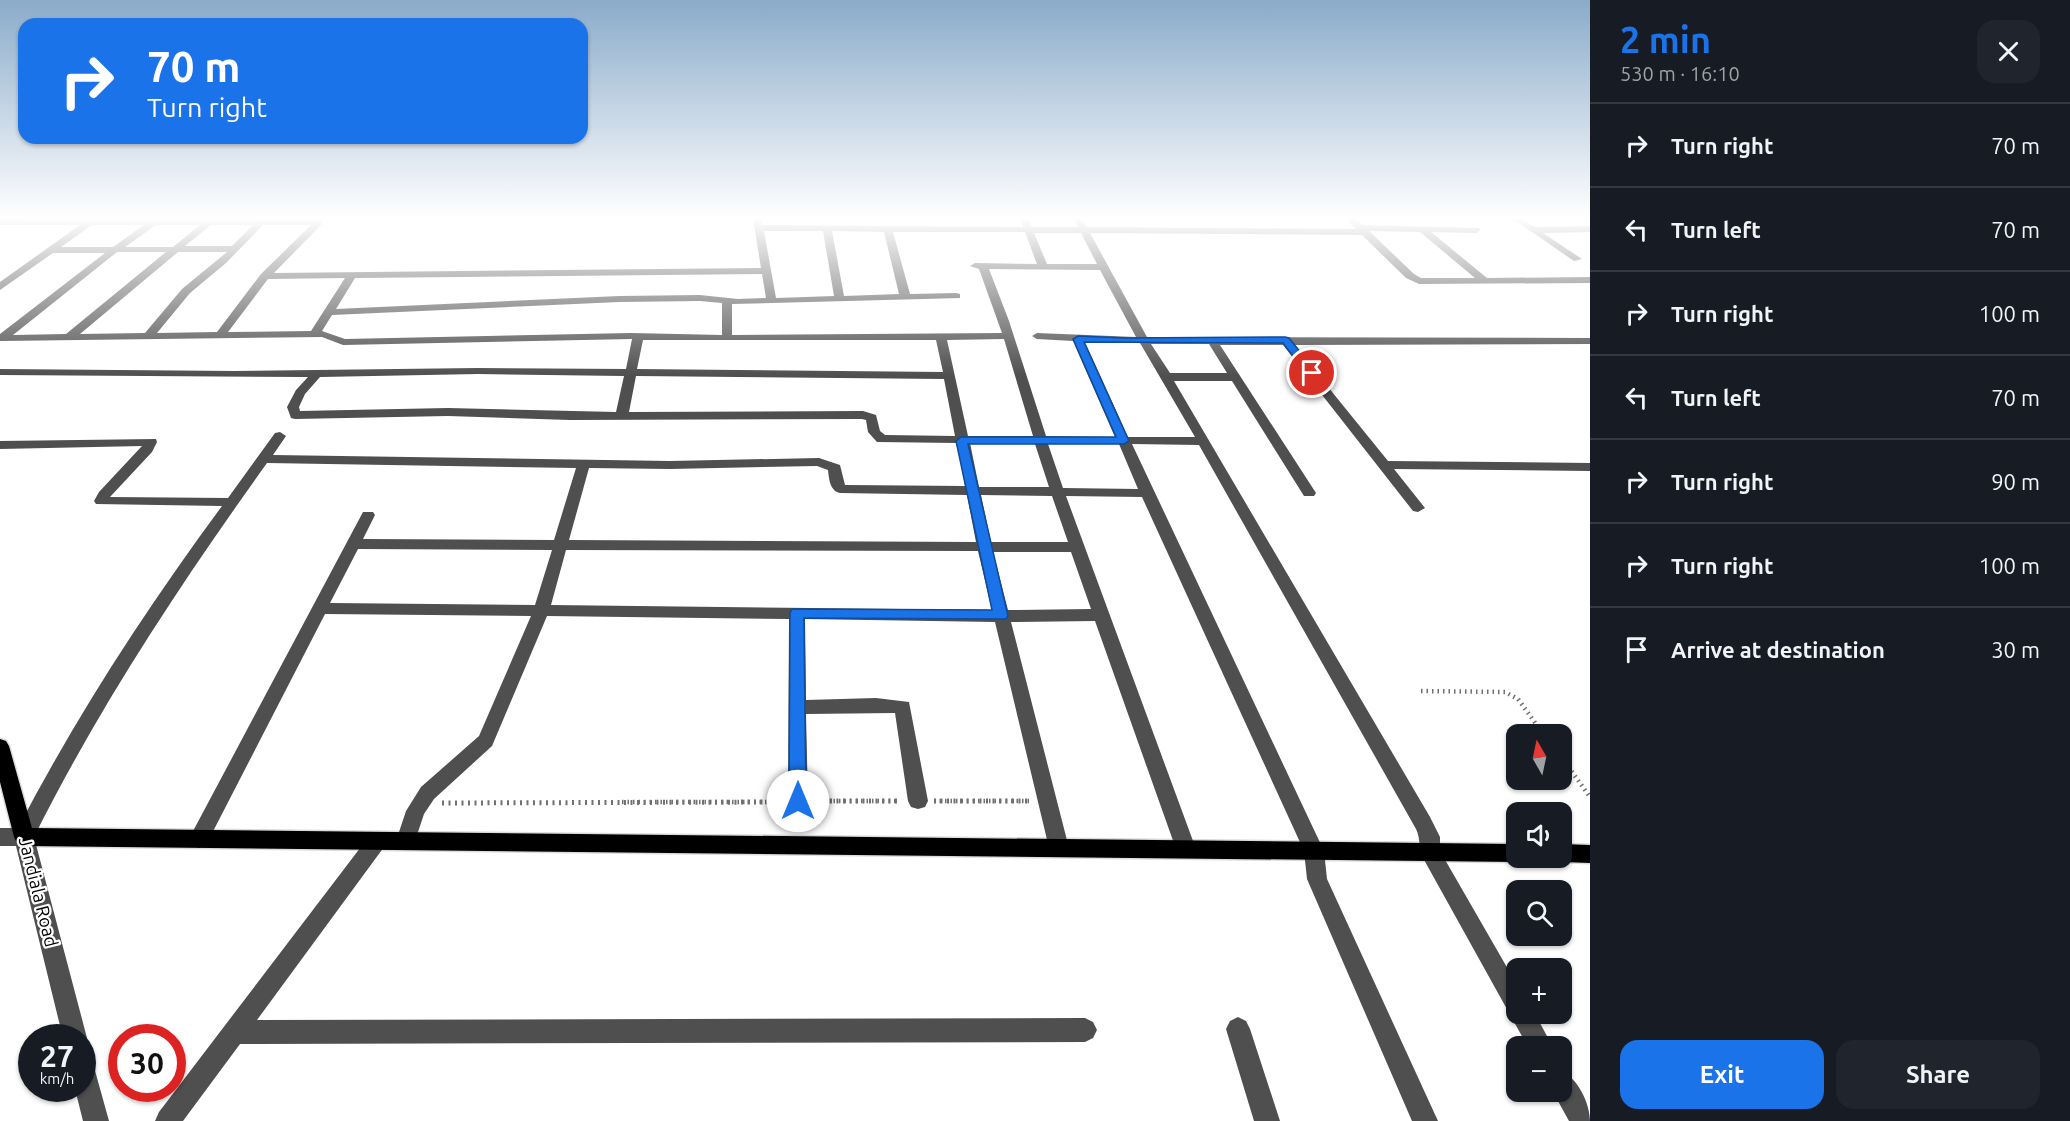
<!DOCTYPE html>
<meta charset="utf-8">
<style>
:root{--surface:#171b24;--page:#20242c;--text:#f1f3f6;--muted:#9ea1a6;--line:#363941;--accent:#1a73e8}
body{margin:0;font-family:Ubuntu,sans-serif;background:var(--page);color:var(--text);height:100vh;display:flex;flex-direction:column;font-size:22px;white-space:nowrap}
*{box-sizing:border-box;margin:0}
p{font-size:20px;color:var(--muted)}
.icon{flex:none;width:33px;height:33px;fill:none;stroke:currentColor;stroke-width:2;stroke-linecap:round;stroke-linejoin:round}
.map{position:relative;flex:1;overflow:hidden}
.drawer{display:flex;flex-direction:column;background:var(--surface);width:480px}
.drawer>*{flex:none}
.top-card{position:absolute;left:18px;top:18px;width:570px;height:126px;border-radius:18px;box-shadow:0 2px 4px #0004;background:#1a73e8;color:#fff;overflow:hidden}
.needle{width:39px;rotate:351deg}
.buttons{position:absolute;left:1506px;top:724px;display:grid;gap:12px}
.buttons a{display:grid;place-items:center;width:66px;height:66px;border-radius:12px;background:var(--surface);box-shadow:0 2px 4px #0004;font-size:30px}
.speed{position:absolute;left:18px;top:1024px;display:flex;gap:12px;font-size:30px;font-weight:700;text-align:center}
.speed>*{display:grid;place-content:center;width:78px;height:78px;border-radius:50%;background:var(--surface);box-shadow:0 2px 4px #0004;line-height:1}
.speed small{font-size:15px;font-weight:400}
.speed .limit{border:9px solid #d22;background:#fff;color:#111}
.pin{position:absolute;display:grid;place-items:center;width:51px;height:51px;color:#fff;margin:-26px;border:3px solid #fff;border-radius:50%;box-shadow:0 2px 6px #0007}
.me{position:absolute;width:66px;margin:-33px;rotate:0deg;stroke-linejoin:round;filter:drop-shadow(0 0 4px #0008)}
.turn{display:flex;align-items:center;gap:21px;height:126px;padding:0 30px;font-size:27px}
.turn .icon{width:78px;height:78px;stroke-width:2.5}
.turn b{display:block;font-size:42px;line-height:51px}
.round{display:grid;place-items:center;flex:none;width:63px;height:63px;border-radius:18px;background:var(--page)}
.summary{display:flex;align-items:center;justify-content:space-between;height:102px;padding:0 30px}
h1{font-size:36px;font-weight:700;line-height:45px;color:var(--accent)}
.primary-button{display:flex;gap:12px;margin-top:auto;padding:12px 30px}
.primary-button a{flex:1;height:69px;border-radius:18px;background:var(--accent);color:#fff;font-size:24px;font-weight:700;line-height:69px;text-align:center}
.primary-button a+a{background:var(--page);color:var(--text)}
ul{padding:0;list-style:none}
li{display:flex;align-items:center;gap:18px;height:84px;padding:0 30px;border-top:2px solid var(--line)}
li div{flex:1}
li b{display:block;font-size:22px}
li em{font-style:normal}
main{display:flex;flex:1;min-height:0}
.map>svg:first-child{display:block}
</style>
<main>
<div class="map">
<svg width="1590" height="1121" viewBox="0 0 1590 1121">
<rect width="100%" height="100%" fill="#fff"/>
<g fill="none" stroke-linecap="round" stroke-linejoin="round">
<g stroke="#dbdbdb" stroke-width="3">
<g id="major">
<path d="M0,739l6,2 3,5 23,82 1484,16v14h8l-8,4 -1492,-16 -7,-3 -3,-6 -14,-55z"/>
<path d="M1562,844l28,1v18l-28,-1 -7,-3 7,-1z"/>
</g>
</g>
<g stroke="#717171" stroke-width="4.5" stroke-dasharray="1.5 4" stroke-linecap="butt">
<path d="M1421,691l84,1 13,7 26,36"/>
<path d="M1562,758l28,39"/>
<path d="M817,801h82"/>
<path d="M934,801h97"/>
<path d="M622,802h157"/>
</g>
<g stroke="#717171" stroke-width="5" stroke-dasharray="2 4.5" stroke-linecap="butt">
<path d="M817,801h82"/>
<path d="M934,801h97"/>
<path d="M442,803l337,-1"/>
</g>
<g fill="#4f4f4f" fill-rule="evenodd">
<path d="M0,219l322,1v4l-48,49 487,-5 -8,-49h8l2,6 260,2 -3,-8h8l4,8h46l-4,-8h8l5,8 269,2 -9,-10h9l7,6 116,3 2,2 -5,3 -45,-1 56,46 103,-1v6l-171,1 -13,-6 -44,-43 -272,-2 57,104 443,1v6l-296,1 94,116 202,2v8l-196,-2 31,39 -7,4 -5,-1 -130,-166h-63l96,148 -2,3h-10l-72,-115h-58l256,436 10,20v14l76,132v31h19l18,33h-25l-105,-189c-5,-9 -2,-19 -7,-29l-217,-384 -67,-1 192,407 3,28 111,242h-26l-105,-242 -3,-28 -162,-354 -76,-1 130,353 -3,6 -7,3 -7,-3 -3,-6 -81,-228 -84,1 58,226 -3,6 -7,3 -7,-3 -3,-6 -54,-226 -190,-3 1,81 70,-2 33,4 19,99 -3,6 -7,2 -7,-2 -3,-6 -13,-88 -89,1 2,87 -3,6 -7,2 -7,-2 -3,-6 1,-182 -242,-3 -55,130 -58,53 -10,15 -11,33 -7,3 -7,-3 -3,-6 10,-30 15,-24 58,-51 52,-120 -206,-2 -119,231 -7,3 -7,-3 -3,-6 3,-6 171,-321h10l2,3 -12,24 191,1 22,-72 -309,-5c-86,120 -167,242 -233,374l53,201 -5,9v-9h-19l-47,-192h-16v-18h18c59,-113 128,-219 204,-322l-126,-2 -2,-3 5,-9 43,-46 -142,3v-8l156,-2 1,3 -5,10 -42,45 118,1 47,-65 5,-1 6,4 -13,19 397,6 149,-3 21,7 5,20 120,1 -8,-43 -80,-1 -9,-10 -2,-12 -4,-1 -292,1 -122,-4 -153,3 -4,-1 -4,-11 9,-17 12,-13 -308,-2v-6l235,2 243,-3 148,1 6,-30 -289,6 -21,-8 -322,4v-7l105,-81h-52l-53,37v-8l80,-57h-80zM92,225h52l-31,22h-52zM156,225h44l-27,22h-48zM211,225h42l-21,21h-47zM263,225h48l-50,49 -44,58 -60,1 33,-40 36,-30zM764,231h59l11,65 -58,2zM832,231l52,1 15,62 -55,2zM1369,231l51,1 55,46h-54l-7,-4zM893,232h132l12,32 -62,-1 -5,3 9,3 23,64 -270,2v-31l228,-6v-4l-4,-1 -46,1zM1034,233h47l16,31h-50zM117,252h49l-100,82 -53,1zM178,252h49l-45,37 -37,44 -65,1zM989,269l111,1 36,67 -99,-4 -5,3 5,3 36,2 42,96 -69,-1 -37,-115zM762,274l4,24 -28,1 -38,-4 -81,1 -283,13 19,-31zM345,278l-34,53 -83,1 40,-53zM700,301l22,2v32l-91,-2 -286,6 -23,-8 10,-16 287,-13zM1004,339l29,97h-65l-21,-96zM643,340h293l7,32 -306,-3zM1085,342l55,1 55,94h-67zM1151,344h58l18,29h-57zM478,374l146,2 -8,36 -168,-4 -148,3 -1,-4 6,-13 15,-17zM636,376l308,3 11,57 -70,-1 -5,-4 -4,-16 -13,-4 -234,1zM970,443l65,1 14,43h-70zM1048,444h71l19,45 -75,-1zM817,466l11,4c1,9 2,21 12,23l127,2 9,47 -407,-2 20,-72 81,1zM981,495l71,1 16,46h-77zM358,549l194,1 -17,55 -205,-2zM566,550l412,1 14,59 -441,-5zM993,552h78l20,57 -83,1z"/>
<path d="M1513,219h9l13,8 55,-1v6l-47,1 39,26 -8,2z"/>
<path d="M377,832l7,3 3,6 -3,6 -127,173 828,-2 8,4 4,8 -4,8 -8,4 -845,2 -57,77h-28l4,-9 211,-277z"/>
<path d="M1238,1017l8,4 4,8 30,92h-26l-28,-92 4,-8z"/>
<path d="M82,1055l9,3 3,9 15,54h-26l-8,-32h7z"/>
<path d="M1562,1072c16,6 28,32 28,49h-21l-16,-29h9z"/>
</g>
<use href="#major" fill="#000" fill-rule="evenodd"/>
</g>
<linearGradient id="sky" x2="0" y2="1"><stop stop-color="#8aabca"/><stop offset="0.58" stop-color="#fff"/><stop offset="1" stop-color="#fff" stop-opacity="0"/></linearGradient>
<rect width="1590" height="376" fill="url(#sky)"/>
<path fill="#1a73e8" stroke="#114b97" stroke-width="1.5" d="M1078,336l48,2 159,-1 4,1 28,35 -1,3h-8l-25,-33 -199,-1 45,99 -5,3h-156l40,172 -2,3 -202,-1 2,183 -2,6 -6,2 -7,-2 -2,-6 1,-188 2,-4 200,1 -36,-169 5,-4h155l-43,-98z"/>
<g text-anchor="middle" stroke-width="4.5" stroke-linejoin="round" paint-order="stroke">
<g font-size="18" fill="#000" stroke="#fff">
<text transform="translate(38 892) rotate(76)" y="6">Jandiala Road</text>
</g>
</g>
</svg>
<div class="buttons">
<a><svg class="needle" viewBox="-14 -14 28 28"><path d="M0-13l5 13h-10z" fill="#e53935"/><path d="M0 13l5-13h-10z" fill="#9ea1a6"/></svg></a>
<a><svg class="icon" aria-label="sound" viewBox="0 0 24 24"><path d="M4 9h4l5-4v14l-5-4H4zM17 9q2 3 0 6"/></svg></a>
<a><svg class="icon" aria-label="search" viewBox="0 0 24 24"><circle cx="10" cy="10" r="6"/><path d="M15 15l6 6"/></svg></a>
<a>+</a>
<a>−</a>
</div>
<div class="speed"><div>27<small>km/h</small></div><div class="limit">30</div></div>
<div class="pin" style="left:1312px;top:373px;background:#d93025"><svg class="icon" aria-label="arrive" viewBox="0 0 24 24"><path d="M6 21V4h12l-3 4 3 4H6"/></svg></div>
<svg class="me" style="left:798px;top:801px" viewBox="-20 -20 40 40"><circle r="19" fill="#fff"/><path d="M0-13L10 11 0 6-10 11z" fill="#1a73e8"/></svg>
<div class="top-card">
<div class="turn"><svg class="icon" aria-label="right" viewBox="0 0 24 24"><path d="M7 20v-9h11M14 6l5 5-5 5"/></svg><div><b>70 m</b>Turn right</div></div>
</div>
</div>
<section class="drawer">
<div class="summary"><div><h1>2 min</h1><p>530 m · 16:10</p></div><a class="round"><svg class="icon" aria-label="close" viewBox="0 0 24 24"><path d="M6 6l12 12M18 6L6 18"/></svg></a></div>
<ul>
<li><svg class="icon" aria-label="right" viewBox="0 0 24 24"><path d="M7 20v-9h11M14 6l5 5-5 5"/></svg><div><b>Turn right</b></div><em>70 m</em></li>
<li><svg class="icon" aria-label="left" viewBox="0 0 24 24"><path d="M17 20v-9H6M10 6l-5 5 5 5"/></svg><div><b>Turn left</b></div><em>70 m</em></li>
<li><svg class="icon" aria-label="right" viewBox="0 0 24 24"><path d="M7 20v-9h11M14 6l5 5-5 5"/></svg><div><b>Turn right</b></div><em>100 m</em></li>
<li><svg class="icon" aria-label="left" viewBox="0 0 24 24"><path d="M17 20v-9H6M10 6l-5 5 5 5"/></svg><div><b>Turn left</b></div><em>70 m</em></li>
<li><svg class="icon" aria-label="right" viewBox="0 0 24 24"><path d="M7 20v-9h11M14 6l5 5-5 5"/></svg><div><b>Turn right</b></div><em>90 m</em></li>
<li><svg class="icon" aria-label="right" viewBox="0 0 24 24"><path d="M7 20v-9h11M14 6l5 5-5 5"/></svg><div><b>Turn right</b></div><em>100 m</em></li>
<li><svg class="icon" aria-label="arrive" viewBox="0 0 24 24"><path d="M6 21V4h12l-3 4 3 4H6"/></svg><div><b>Arrive at destination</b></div><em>30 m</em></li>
</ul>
<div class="primary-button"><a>Exit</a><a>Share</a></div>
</section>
</main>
